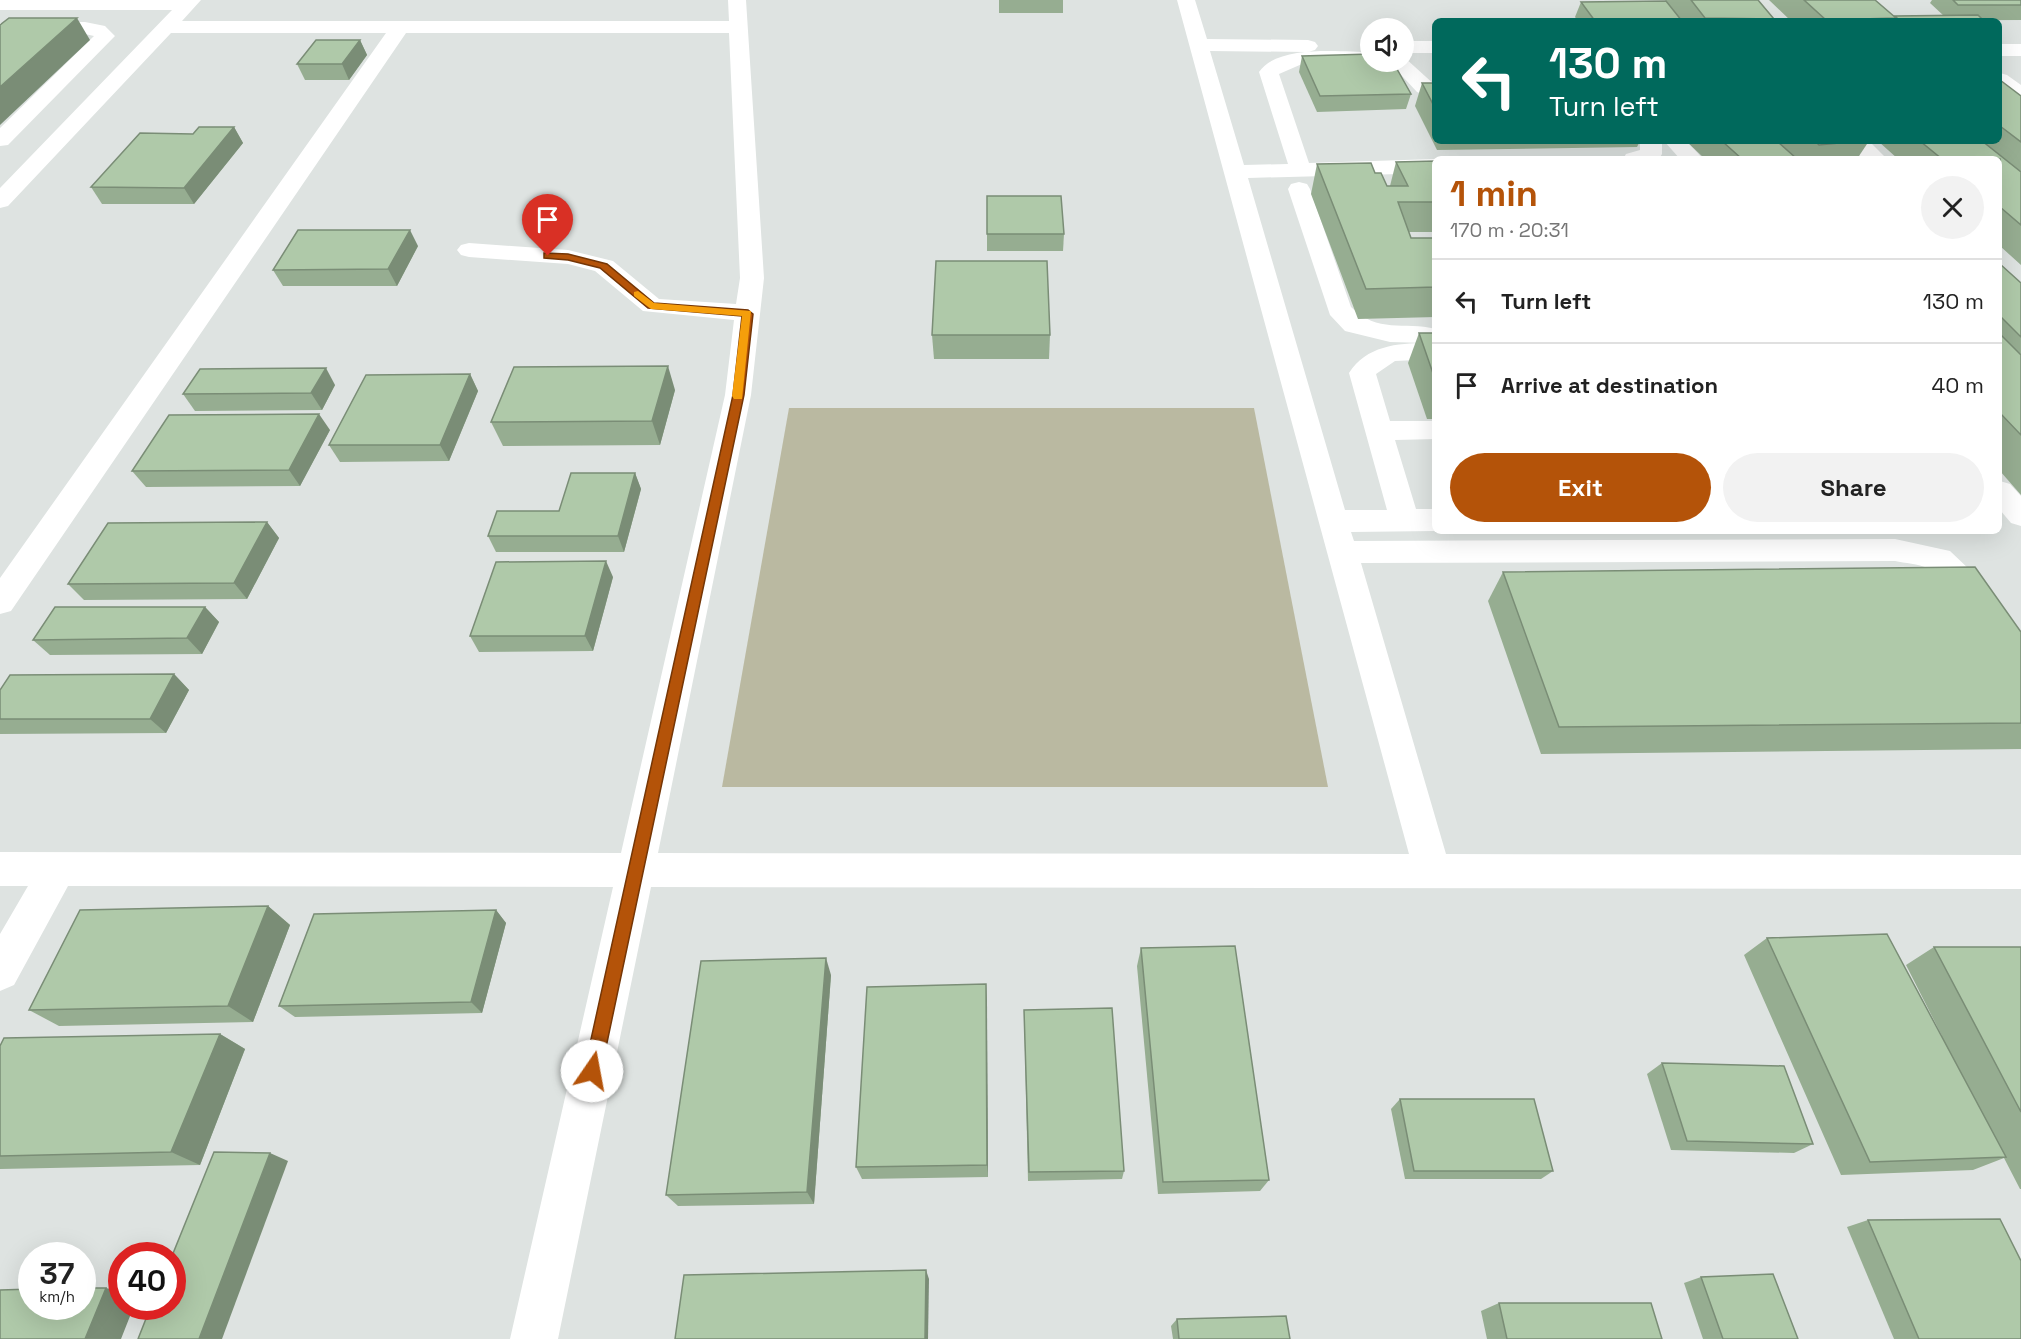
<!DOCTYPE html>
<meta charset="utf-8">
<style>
:root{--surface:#fff;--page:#f2f2f2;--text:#222;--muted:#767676;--line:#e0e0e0;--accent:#b45309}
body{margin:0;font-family:"Space Grotesk",sans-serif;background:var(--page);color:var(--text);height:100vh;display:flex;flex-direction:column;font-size:22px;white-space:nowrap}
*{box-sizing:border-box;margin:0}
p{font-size:20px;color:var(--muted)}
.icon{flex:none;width:33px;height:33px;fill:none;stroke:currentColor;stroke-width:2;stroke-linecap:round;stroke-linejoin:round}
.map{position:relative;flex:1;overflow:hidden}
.side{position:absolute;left:1432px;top:156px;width:570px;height:378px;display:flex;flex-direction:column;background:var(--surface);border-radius:9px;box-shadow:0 6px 24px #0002}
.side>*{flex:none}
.top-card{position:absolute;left:1432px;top:18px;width:570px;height:126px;border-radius:9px;box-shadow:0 6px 24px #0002;background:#00695c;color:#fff;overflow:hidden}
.fabs{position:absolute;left:1360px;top:18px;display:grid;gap:12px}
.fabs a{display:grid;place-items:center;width:54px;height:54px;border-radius:50%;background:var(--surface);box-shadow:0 6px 24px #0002;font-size:30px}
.speed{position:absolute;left:18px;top:1242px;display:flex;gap:12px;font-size:30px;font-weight:700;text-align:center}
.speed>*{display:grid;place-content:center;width:78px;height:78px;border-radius:50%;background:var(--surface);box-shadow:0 6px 24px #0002;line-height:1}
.speed small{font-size:15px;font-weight:400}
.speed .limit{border:9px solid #d22;background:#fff;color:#111}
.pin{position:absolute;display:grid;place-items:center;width:51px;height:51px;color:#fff;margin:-62px -26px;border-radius:50% 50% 50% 0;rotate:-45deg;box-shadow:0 0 6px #0007}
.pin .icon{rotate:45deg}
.me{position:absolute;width:66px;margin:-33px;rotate:12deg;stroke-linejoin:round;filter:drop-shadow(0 0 4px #0008)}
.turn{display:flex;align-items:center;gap:21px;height:126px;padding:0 18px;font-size:27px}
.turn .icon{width:78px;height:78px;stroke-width:2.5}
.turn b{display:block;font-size:42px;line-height:51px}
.round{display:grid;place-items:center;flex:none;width:63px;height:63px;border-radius:32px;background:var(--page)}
.headline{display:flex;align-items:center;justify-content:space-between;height:102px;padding:0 18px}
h1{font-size:36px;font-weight:700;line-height:45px;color:var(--accent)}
.action{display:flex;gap:12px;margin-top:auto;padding:12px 18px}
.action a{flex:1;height:69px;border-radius:36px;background:var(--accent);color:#fff;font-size:24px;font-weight:700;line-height:69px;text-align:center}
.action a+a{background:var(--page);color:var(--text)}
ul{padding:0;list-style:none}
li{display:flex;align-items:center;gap:18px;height:84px;padding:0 18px;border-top:2px solid var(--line)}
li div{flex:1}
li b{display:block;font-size:22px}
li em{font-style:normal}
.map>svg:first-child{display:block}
</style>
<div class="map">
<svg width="2021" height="1339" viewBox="0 0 2021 1339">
<rect width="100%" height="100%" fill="#dee3e1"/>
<path fill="#bab9a1" d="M789,408h465l74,379h-606z"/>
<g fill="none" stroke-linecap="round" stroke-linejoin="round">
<g fill="#fff" fill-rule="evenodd">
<path d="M0,0h201l-19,21h547l-1,-21h18l18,278 -13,117 -93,458 751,1 -232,-854h18l12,39 101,1 7,2 3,4 -3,4 -7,2 -98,-1 34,114 44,-1 -29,-92c19,-28 82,-20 112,-20v10h7l-7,2h-69l-23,10 30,89 127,-4v14l-188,5 97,332h42l-38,-137c17,-27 48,-30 78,-30l-37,-1 -45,-11 -15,-16 -42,-126 3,-5 8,-2 8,2 3,5 41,118c27,27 52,14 85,22v12l-9,2h9v16l-41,2 -19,13 14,47h46v18l-41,1 21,69h20v22l-85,1 3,9 541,-2 55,12 42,40 5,8 -5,8c-33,11 -39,-29 -64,-39 -10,-4 -23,-5 -33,-7l-534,2 85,291 575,1v34l-1370,-2 -93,452h-48l103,-452 -545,-1 -54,99 -14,6v-57l28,-48h-28v-34l621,1 104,-458 9,-75 -91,-9 -48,-40 -27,-7 -99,-7 -8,-2 -4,-5 4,-5 8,-2 99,7 45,11 46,38 77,5 4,-26 -11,-245h-323l-395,578 -11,3v-36l386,-545h-215l-163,173 -8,2v-20l172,-178h-172z"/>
<path d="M85,22l20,4 10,10 -107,109 -8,1v-18l94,-92 -9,-2 -85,1v-12z"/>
<rect x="1404" y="41" width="32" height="12"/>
<rect x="2000" y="44" width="21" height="12"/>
<path d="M1404,57l32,29v13l-19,-7 -28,-30h15z"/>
<path d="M2000,73l7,2 14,10v16l-7,-2 -14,-11z"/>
<path d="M1640,141h22v13l-3,5h-36l3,-5 14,-4z"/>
<path d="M1664,141h23l16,18h-23z"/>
<path d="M1845,141h24l18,18h-24z"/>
<path d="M2000,481l10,3 11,12v30l-10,-3 -11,-13z"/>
</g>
</g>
<g fill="#96ad91">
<rect x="999" y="0" width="64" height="13"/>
<path d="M1665,0h93l16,19 -1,2h-195l-3,-4 6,-15 87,2z"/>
<path d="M1769,0h106l19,17 50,-1 -14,-13 2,-3h89v20l-230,1z"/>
<path d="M360,40l7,15 -18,25h-44l-8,-16z"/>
<path d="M1302,56l109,38 -5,15 -89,3 -18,-40z"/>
<path d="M2000,80l21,16v169l-21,-19v-87h-102l-20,-18h122z"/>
<path d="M1422,83h14v58h204l-3,6 -200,3 -22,-44z"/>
<path d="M234,127l9,16 -49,61h-92l-11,-17 102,-53z"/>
<path d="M1686,141h183l-12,18h-152z"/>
<path d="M1436,161v71h-27l2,6h25v79l-78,2 -47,-125 6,-30 58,9 12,13h3l6,-24z"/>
<path d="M987,234h77l-1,17h-76z"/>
<path d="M418,246l-21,40h-114l-10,-16z"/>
<path d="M2000,264l21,19v212l-21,-24z"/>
<path d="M1419,333h17v86h-9l-19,-56z"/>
<path d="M932,335h118l-1,24h-115z"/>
<path d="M470,374l8,17 -29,70 -109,1 -11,-17z"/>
<path d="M335,385l-13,25 -127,1 -12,-17z"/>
<path d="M675,390l-15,55 -157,1 -12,-24z"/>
<path d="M330,430l-30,56 -154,1 -14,-16z"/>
<path d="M635,473l6,16 -17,63h-128l-8,-16 71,-25z"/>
<path d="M267,522l12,16 -32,61 -163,1 -16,-16z"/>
<path d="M1503,572l518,60v117l-480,5 -53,-153z"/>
<path d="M613,577l-20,74 -114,1 -9,-16z"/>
<path d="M205,607l14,15 -17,32 -152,1 -17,-15z"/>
<path d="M174,674l15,16 -23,43 -166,1v-44z"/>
<path d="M268,906l22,19 -37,97 -194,4 -30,-16z"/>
<path d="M496,910l10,13 -24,90 -187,4 -16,-11z"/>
<path d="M1767,938l175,98 -36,-71 28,-18h87v242h-1l-16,-31 -31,12 -132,5 -97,-220z"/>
<path d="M1141,948l128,232 -9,11 -102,3 -21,-228z"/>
<path d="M831,975l-17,229 -136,2 -12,-11z"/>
<path d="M986,984l2,193 -126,2 -6,-12z"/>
<path d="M1024,1010l100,161 -2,8 -94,2z"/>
<path d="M220,1034l25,15 -45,116 -200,4v-123z"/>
<path d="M1662,1063l151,81 -19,9 -123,-3 -24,-76z"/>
<path d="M1400,1099l153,72 -12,8h-136l-14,-70z"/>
<path d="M1868,1220l153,119h-127l-47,-112z"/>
<path d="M1701,1277l97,62h-95l-19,-56z"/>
<path d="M1499,1303l163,36h-175l-6,-28z"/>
<path d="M1177,1319l113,20h-117l-2,-13z"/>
</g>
<g fill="#7a8d76">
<path d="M77,18l13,22 -90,85v-38z"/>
<path d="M360,40l7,15 -18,25 -7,-16z"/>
<path d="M234,127l9,16 -49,61 -10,-16z"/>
<path d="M410,230l8,16 -21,40 -9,-17z"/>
<path d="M668,366l7,24 -15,55 -8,-24z"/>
<path d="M326,368l9,17 -13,25 -11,-17z"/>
<path d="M470,374l8,17 -29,70 -9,-16z"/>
<path d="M319,414l11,16 -30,56 -11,-16z"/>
<path d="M635,473l6,16 -17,63 -6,-16z"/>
<path d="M267,522l12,16 -32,61 -13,-16z"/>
<path d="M606,561l7,16 -20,74 -8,-15z"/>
<path d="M205,607l14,15 -17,32 -15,-16z"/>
<path d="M174,674l15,16 -23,43 -16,-14z"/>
<path d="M268,906l22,19 -37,97 -25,-16z"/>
<path d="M496,910l10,13 -24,90 -11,-11z"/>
<path d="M826,958l5,17 -17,229 -7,-12z"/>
<path d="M986,984l1,17 1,176 -1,-12z"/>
<path d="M220,1034l25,15 -45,116 -29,-13z"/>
<path d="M270,1153l18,8 -66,178h-23z"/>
<path d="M926,1270l3,9 -1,60h-3z"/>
<path d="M106,1288l16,4v14h12l-13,33h-36z"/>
</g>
<g fill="#afc9a9" stroke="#7a8d76" stroke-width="1.5">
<path d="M1691,0h67l16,19 -69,-1z"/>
<path d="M1804,0h71l21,18 -70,2z"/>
<path d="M1953,0h68v5h-63z"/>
<path d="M1666,1l16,20h-87l-14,-19z"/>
<path d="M1978,15l6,6h-84l-5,-5z"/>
<path d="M9,18h68l-77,69v-62z"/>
<path d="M316,40h44l-18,24h-45z"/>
<path d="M1371,54v8h22l18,32 -91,2 -18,-40z"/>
<path d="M2000,80l21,16v46l-21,-16z"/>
<path d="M1422,83h14v27z"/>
<path d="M199,127h35l-50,61 -93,-1 49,-54 53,1z"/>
<path d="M1722,141h55l20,18h-55z"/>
<path d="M1815,141h45l-41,4z"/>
<path d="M1920,141h62l39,31v53l-21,-18v-48h-58z"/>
<path d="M1436,161v41h-38l13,36h25v49l-70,2 -49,-125 54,-1 4,10h6l6,13h21l-12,-24z"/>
<path d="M987,196h74l3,38h-77z"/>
<path d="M298,230h112l-22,39 -115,1z"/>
<path d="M936,261h111l3,74h-118z"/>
<path d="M2000,264l21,19v54l-21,-21z"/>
<path d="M1419,333h17v49z"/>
<path d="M2000,334l21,21v80l-21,-22z"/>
<path d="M668,366l-16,55 -161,1 23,-55z"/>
<path d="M326,368l-15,25 -128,1 17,-25z"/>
<path d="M470,374l-30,71h-111l37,-70z"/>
<path d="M319,414l-30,56 -157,1 37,-56z"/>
<path d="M571,473h64l-17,63h-130l9,-25h62z"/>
<path d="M267,522l-33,61 -166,1 40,-61z"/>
<path d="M606,561l-21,75h-115l26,-74z"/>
<path d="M1975,567l46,65v91l-462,4 -56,-155z"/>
<path d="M55,607h150l-18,31 -154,2z"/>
<path d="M174,674l-24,45h-150v-29l10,-15z"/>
<path d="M268,906l-40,100 -199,4 51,-100z"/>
<path d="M496,910l-25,92 -192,4 35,-92z"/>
<path d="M1887,934l119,223 -136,5 -103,-224z"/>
<path d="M1235,946l34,234 -106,2 -22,-234z"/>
<path d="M1934,947h87v165z"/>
<path d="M826,958l-19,234 -141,3 35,-234z"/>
<path d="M986,984l1,181 -131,2 11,-180z"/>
<path d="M1112,1008l12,163 -95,1 -5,-162z"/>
<path d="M220,1034l-49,118 -171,4v-110l4,-8z"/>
<path d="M1662,1063l122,3 29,78 -126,-3z"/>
<path d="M1400,1099h134l19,72h-139z"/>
<path d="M214,1152l56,1 -71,186h-61l13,-33h21v-50z"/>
<path d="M2000,1219l21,42v78h-102l-51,-119z"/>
<path d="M926,1270l-1,69h-250l9,-64z"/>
<path d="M1773,1274l25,65h-75l-22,-62z"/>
<path d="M82,1288h24l-21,51h-85v-49l32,-1v17h50z"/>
<path d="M1499,1303h152l11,36h-155z"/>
<path d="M1286,1316l4,23h-111l-2,-20z"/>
</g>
<path fill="#b45309" stroke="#753606" stroke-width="1.5" d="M544,253l24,1 39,10 47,39 94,7 5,4 -9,81 -143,676 -3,6 -6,2 -6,-2 -2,-6 149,-676 9,-79 -94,-8 -48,-40 -32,-8 -24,-2z"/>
<path fill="#f59e0b" d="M638,291l16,12 97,8 -9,88h-8l-2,-3 10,-80 -91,-7 -17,-13v-4z"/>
</svg>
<div class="fabs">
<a><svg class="icon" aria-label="sound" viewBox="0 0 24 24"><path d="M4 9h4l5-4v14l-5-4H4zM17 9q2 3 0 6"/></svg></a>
</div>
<div class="speed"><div>37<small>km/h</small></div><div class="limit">40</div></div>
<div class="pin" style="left:548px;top:256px;background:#d93025"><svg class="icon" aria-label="arrive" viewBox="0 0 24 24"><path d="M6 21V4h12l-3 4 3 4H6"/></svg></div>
<svg class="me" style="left:592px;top:1071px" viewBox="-20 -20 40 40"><circle r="19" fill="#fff"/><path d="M0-13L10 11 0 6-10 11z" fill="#b45309"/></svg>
<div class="top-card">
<div class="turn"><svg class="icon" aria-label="left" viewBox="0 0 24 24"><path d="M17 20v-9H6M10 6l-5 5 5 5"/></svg><div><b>130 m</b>Turn left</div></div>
</div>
<section class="side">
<div class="headline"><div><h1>1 min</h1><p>170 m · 20:31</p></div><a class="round"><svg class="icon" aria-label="close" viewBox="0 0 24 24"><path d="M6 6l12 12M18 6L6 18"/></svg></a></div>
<ul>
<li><svg class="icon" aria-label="left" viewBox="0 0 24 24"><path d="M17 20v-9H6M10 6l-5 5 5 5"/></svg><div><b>Turn left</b></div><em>130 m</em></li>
<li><svg class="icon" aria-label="arrive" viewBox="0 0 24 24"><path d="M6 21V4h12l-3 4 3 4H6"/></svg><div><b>Arrive at destination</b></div><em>40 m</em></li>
</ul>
<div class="action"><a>Exit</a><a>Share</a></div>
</section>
</div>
